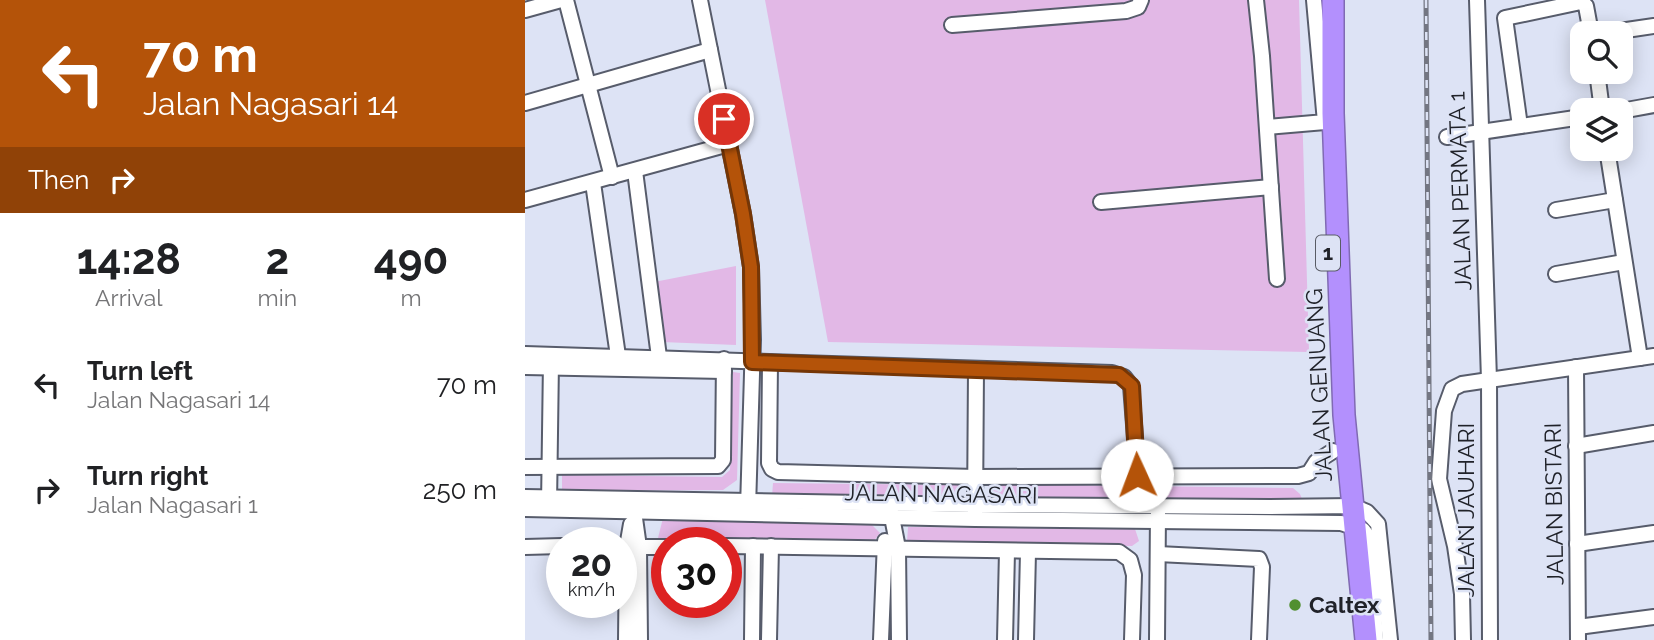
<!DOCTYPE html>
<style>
:root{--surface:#fff;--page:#f6f6f6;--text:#202124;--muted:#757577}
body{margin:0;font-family:Raleway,sans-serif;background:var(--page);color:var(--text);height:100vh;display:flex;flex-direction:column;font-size:26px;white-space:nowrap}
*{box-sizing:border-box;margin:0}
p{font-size:23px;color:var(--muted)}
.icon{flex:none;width:38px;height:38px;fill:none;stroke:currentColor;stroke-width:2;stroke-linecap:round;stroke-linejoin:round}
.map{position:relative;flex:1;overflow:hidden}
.side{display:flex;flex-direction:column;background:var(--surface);width:525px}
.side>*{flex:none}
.top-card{background:#b45309;color:#fff;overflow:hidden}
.tools{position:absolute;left:1045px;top:21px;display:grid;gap:14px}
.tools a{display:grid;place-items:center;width:63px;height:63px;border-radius:14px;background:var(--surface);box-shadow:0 4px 18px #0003;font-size:35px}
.speed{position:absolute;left:21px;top:527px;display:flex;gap:14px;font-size:35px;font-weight:700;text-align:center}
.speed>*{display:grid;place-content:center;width:91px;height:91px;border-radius:50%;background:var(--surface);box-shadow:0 4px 18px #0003;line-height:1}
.speed small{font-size:18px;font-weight:400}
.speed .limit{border:10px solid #d22;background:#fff;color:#111}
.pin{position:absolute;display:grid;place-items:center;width:60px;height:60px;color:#fff;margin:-30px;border:4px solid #fff;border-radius:50%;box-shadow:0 2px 7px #0007}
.me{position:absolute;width:77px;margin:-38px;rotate:358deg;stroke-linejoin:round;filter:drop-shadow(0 0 5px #0008)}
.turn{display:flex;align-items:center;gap:24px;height:147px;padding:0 28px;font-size:32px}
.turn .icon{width:91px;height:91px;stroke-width:2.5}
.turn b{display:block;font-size:49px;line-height:60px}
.then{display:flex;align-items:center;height:66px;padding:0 28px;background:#0003;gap:14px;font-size:26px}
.eta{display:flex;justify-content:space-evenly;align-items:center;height:119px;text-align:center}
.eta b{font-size:42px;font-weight:700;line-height:49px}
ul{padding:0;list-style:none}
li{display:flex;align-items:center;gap:21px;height:105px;padding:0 28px}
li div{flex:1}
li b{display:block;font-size:26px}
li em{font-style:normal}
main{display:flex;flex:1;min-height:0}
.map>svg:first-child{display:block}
</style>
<main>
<section class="side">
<div class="top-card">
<div class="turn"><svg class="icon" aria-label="left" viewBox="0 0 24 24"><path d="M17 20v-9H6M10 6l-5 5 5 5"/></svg><div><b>70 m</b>Jalan Nagasari 14</div></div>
<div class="then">Then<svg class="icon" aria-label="right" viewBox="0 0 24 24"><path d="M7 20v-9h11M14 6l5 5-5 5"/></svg></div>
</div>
<div class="eta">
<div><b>14:28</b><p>Arrival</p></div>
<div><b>2</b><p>min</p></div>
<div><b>490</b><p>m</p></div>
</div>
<ul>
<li><svg class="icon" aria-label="left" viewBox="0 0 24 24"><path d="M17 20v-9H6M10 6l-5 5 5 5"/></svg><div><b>Turn left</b><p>Jalan Nagasari 14</p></div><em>70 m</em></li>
<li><svg class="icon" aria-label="right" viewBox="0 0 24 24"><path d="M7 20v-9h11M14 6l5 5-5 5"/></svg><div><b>Turn right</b><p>Jalan Nagasari 1</p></div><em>250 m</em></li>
</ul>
</section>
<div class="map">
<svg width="1129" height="640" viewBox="0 0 1129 640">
<rect width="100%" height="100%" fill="#dde3f5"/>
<g fill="#e2b8e6">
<path d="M240,0h534l10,352 -481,-10z"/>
<path d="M211,266v79l-74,-3 -8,-60z"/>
<path d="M208,372l7,1 -3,107 -14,10 -161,1v-16l160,2 8,-7z"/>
<path d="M248,483l187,2 -1,16 -187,-4z"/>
<path d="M463,484l305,4 7,6 2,5 -4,4 -310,-2z"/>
<path d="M138,518l205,3 12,12 -7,9 -215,-4z"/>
<path d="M383,527l227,2 4,12 -7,5 -225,-4z"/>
</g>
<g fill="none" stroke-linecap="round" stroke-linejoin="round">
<g stroke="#575c6b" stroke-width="18">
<g id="minor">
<path d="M41,0l46,177"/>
<path d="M175,0l43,214 8,53 2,73 -5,168"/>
<path d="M731,0l6,56 15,223"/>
<path d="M952,0l12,380 1,260"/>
<path d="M0,10l36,-10"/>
<path d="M427,25l174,-14 12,-4 3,-7"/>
<path d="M1081,33l48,-7"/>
<path d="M1072,72l5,38"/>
<path d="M0,103l185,-53"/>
<path d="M1096,111l33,-6"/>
<path d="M995,126l-15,-108 76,-16 5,4 5,27"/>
<path d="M742,127l58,-5 -11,-122"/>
<path d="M922,137l135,-20"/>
<path d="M1082,149l33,209"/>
<path d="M110,171l24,186"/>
<path d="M68,183l25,173"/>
<path d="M0,200l204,-56"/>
<path d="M576,202l170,-15"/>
<path d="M1031,210l59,-10"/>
<path d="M1031,274l68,-12"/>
<path d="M0,354l587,19 12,4 7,9 7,90"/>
<path d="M245,362l-1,101 3,6 6,3 198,5 322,-1 11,-3 7,-11 17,-11"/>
<path d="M0,367l199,4"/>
<path d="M1051,367l2,273"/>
<path d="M1051,446l78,-13"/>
<path d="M0,467l193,-1 5,-6 1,-101"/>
<path d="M0,497l450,8 295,2 83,-1 14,6 11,12 12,116"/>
<path d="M108,504l6,43 1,93"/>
<path d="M24,505l2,-144"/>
<path d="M365,507l8,41 1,92"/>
<path d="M0,509l450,10 366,4 22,7 6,8 7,102"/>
<path d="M450,514l1,-145"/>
<path d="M1052,544l77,-11"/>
<path d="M201,546l393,6 11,8 4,15 -2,65"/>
<path d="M0,547l37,-1"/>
<path d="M105,547h37"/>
<path d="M633,554l101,5 3,8 -3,73"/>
<path d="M1053,627l76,-10"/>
<path d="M101,640l1,-93 4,-23"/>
<path d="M227,640l1,-94"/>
<path d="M244,640l2,-94"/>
<path d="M356,640l4,-99"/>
<path d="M480,640l2,-89"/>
<path d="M501,640l2,-88"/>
<path d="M632,640l1,-129"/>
<path d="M938,640l-1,-46 -7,-48 -16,-67 5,-68 8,-22 10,-5 27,-4 165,-24"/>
</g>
</g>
<g stroke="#806ab3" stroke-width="24">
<path id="highway" d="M808,0v113l11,302 22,225"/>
</g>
<use href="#minor" stroke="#fff" stroke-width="14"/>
<use href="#highway" stroke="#b390fd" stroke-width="21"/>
<g stroke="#737682" stroke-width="5">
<path id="rail" d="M901,0l5,640"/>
</g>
<use href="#rail" stroke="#dde3f5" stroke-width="2.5" stroke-dasharray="8" stroke-linecap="butt"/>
</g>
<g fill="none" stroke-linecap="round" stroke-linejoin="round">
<g stroke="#753606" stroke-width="18">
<path id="route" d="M199,119l19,95 8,53 1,95 367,13 13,11 5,89"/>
</g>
<use href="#route" stroke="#b45309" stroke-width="12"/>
</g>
<circle fill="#518f30" stroke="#dde3f5" stroke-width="2.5" cx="770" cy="605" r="7"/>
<g text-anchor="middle" stroke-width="5" stroke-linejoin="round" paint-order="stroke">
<rect fill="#dde3f5" stroke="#595c66" stroke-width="2" x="791" y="235.5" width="24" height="35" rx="5"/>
<g font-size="21" font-weight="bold" fill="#202229">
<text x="803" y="260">1</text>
</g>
<g font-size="23" fill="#202229" stroke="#dde3f5">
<text transform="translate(935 191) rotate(-92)" y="8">JALAN PERMATA 1</text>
<text transform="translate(794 385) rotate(-93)" y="8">JALAN GENUANG</text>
<text transform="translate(416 494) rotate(1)" y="8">JALAN NAGASARI</text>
<text transform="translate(1029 504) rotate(-91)" y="8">JALAN BISTARI</text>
<text transform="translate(941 510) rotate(-90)" y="8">JALAN JAUHARI</text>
</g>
<g font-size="23" font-weight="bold" fill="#202229" stroke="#dde3f5" text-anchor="start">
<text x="784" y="613">Caltex</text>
</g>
</g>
</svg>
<div class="tools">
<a><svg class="icon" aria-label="search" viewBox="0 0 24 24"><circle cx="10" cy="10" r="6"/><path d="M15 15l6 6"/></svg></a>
<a><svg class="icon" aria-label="layers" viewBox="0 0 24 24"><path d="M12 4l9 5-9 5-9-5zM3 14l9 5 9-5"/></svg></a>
</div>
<div class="speed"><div>20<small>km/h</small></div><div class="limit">30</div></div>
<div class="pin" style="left:199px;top:119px;background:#d93025"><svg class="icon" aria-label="arrive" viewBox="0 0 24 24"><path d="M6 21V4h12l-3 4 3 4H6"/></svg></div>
<svg class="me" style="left:612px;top:475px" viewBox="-20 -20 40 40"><circle r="19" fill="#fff"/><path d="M0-13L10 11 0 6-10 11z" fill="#b45309"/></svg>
</div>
</main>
